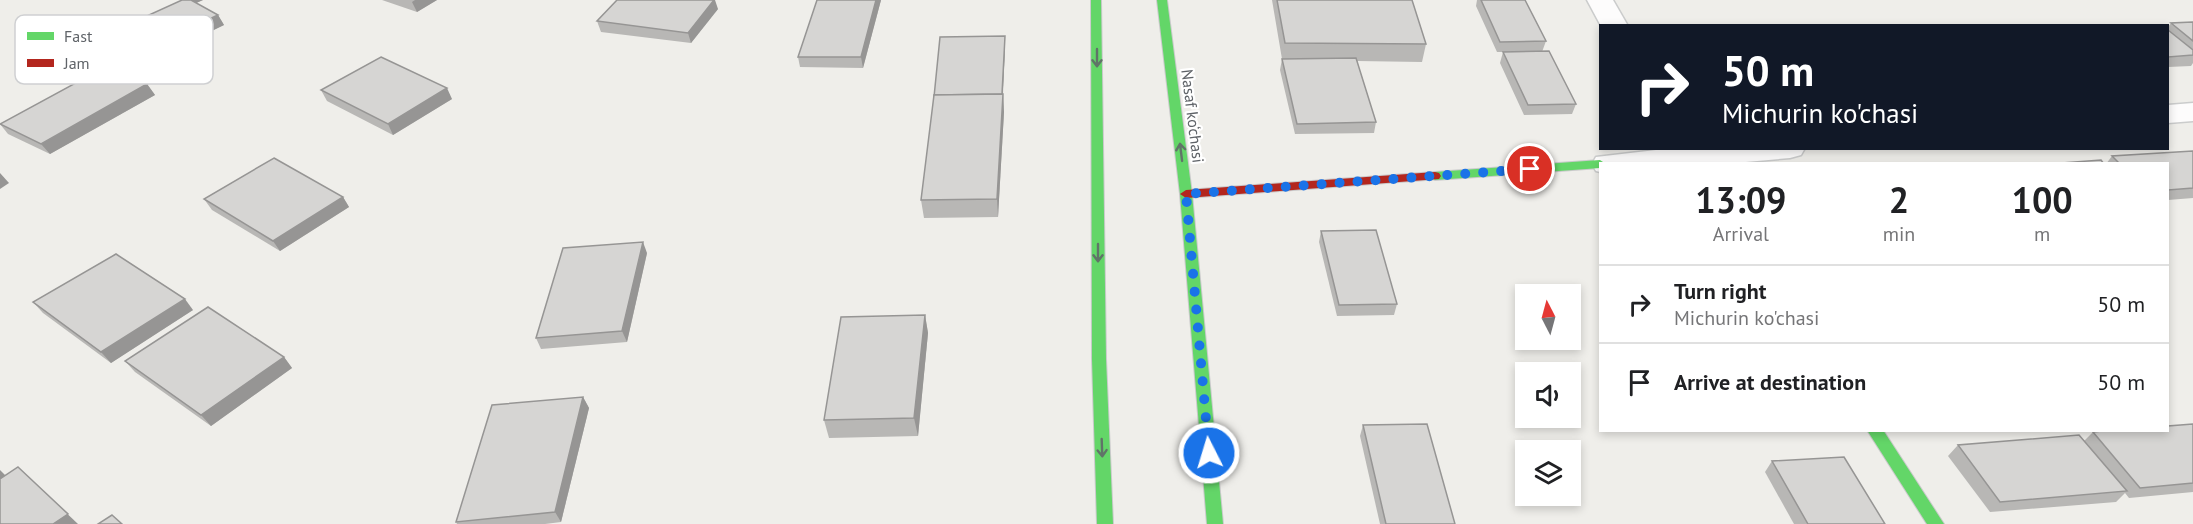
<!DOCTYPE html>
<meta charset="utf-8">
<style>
:root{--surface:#fff;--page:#f2f2f2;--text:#202124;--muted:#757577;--line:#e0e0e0}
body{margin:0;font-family:"PT Sans",sans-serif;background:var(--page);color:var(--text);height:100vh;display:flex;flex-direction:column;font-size:22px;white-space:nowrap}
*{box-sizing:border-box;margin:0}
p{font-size:20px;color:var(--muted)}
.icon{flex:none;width:33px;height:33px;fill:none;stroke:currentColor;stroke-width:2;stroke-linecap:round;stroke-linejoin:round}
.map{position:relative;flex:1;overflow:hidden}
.side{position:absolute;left:1599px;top:162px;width:570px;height:270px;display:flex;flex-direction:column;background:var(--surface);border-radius:0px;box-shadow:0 3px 9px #0003}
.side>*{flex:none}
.top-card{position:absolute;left:1599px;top:24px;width:570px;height:126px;border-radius:0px;box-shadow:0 3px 9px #0003;background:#111827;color:#fff;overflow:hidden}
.needle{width:39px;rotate:354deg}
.buttons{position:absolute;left:1515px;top:284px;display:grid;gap:12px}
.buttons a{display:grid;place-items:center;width:66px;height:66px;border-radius:0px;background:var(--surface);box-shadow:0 3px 9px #0003;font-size:30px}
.pin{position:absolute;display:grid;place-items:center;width:51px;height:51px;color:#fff;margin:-26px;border:3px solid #fff;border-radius:50%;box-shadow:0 2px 6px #0007}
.me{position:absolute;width:66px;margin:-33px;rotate:355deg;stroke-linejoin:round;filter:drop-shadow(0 0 4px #0008)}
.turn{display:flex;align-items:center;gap:21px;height:126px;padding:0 24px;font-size:27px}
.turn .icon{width:78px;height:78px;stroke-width:2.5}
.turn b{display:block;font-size:42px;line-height:51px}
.eta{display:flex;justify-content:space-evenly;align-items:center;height:102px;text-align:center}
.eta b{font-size:36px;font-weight:700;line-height:42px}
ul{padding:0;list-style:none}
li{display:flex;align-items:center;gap:18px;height:78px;padding:0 24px;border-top:2px solid var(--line)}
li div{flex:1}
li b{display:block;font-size:22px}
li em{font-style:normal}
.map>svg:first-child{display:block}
</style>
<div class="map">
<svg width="2193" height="524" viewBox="0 0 2193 524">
<rect width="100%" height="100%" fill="#efeeea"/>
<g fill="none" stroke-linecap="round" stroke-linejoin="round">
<g stroke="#cbcccc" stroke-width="3">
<g id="street">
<path d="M1587,0h26l15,26h-27z"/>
<path d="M2193,103v18l-25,2v-18z"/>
<path d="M1673,148h132l-4,7 -11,3 -67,6h-123v8l-4,-1 -4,-7 4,-7z"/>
</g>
</g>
<g stroke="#cacacb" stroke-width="2">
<g id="fast">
<path d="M1091,0h10l5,359 7,165h-16l-5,-165z"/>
<path d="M1157,0h10l25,194 31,330h-16l-27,-330z"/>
<path d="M1600,160l6,4h-6v4l-165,12 -6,-4 6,-4z"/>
<path d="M1867,430h16l61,94h-17z"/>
</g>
</g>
<g stroke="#cacacb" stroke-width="2">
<path id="jam" d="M1435,172l4,1 2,3 -2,3 -253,19 -6,-4 6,-4z"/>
</g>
<use href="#street" fill="#fdfcfc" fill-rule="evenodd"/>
<use href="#fast" fill="#63d668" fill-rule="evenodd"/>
<use href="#jam" fill="#b3261e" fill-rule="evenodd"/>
</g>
<g fill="#b8b7b5">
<path d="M182,0h21l-7,3 22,12 6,10 -68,33 -31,-18 -7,-11z"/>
<path d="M382,0h55l-20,12z"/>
<path d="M881,0l-18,68 -63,-1 -2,-10z"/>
<path d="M1272,0h140l14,44 -4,18 -65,-1 19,61 -2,11 -79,1 -15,-64 2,-11z"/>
<path d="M1477,0h48l21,41 -4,11 34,52 -4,10 -48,1 -24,-52 3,-11h-6l-21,-46z"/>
<path d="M718,9l-27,34 -90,-11 -4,-11z"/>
<path d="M2193,22v41l-2,3 -23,1v-40l3,-4z"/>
<path d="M1005,36v11l-2,47 1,18 -6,105 -74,1 -3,-18z"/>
<path d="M147,84l8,11 -105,59 -42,-20 -8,-10z"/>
<path d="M321,90l131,9 -59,36 -66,-34z"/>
<path d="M2193,151v47l-25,2v-36h-62l6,-8z"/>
<path d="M343,197l6,10 -69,44 -68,-41 -8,-11z"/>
<path d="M1321,231l76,73 -3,11 -57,1 -18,-74z"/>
<path d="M647,253l-20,89 -86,7 -5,-11z"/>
<path d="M33,302l160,8 -82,53 -68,-50z"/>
<path d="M925,315l3,18 -10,103 -89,2 -5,-18z"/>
<path d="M284,357l8,11 -81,58 -76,-54 -10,-11z"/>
<path d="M583,397l6,11 -28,114 -16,2h-88l-1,-2z"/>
<path d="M2193,424v68l-64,6 -4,-5 -9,9 -126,10 -42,-56 10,-11 126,-4 9,-9z"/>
<path d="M1363,425l92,99h-75l-20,-88z"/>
<path d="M1772,461l113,63h-91l-29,-52z"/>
</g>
<g fill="#969594">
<path d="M192,0h11l-9,4z"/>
<path d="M415,0h22l-20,12 -5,-10z"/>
<path d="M714,0h1l3,9 -27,34 -3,-10z"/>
<path d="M876,0h5l-18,68 -2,-11z"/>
<path d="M218,15l6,10 -68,33 -7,-11z"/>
<path d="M1005,36v11l-3,60 -1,-10z"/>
<path d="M147,84l8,11 -105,59 -9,-10z"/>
<path d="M447,88l5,11 -59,36 -5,-11z"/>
<path d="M1003,94l1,18 -6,105 -1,-18z"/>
<path d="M0,173l9,10 -9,6z"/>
<path d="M343,197l6,10 -69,44 -7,-10z"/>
<path d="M643,242l4,11 -20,89 -5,-11z"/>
<path d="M185,299l8,11 -82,53 -10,-11z"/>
<path d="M925,315l3,18 -10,103 -4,-18z"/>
<path d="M284,357l8,11 -81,58 -10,-11z"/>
<path d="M583,397l6,11 -28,114 -6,-10z"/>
<path d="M18,467l60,57h-25z"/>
<path d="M0,470l8,8 -8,5z"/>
</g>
<g fill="#d6d5d3" stroke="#969594" stroke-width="1.5">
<path d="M182,0h9l27,15 -69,32 -31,-18z"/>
<path d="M617,0h97l-26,33 -91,-12z"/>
<path d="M817,0h59l-15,57h-63z"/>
<path d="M1277,0h135l14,44 -141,-1z"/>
<path d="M1481,0h44l21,41 -46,1z"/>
<path d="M2193,22v19l-22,-18z"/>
<path d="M2168,30l25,20v5l-25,2z"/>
<path d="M1005,36l-3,58 -68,1v2l6,-60z"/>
<path d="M1549,51l27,53 -48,1 -25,-53z"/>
<path d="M381,57l66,31 -59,36 -67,-34z"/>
<path d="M1356,58l20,64 -79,2 -15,-65z"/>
<path d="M105,67l42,17 -106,60 -41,-20z"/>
<path d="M1003,94l-6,105 -76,1 13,-105z"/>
<path d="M2193,151v37l-25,2v-26h-48l-8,-8z"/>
<path d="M274,158l69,39 -70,44 -69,-42z"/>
<path d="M2101,160l3,4h-56z"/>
<path d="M1376,230l21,74 -58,1 -18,-74z"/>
<path d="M643,242l-21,89 -86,7 27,-90z"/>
<path d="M116,254l69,45 -84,53 -68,-50z"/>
<path d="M208,307l76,50 -83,58 -76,-54z"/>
<path d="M925,315l-11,103 -90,2 17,-103z"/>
<path d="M583,397l-28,115 -99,10 36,-117z"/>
<path d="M1427,424l28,100h-69l-23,-99z"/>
<path d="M2193,424v59l-53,5 -47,-56 17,-2h58v-4z"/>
<path d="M2079,435l48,56 -127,11 -42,-57z"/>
<path d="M1844,457l41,67h-77l-36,-63z"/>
<path d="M18,467l50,47 -15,10h-53v-45z"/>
<path d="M112,515l10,9h-24z"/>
</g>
<defs><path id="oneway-shaft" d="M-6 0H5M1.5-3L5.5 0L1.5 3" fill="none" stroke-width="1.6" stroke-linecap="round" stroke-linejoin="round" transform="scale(1.5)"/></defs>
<g stroke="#607468">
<use href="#oneway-shaft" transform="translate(1097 58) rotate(90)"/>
<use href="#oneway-shaft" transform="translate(1181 152) rotate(-97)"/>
<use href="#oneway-shaft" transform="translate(1098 253) rotate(90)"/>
<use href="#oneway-shaft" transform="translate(1102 448) rotate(88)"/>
</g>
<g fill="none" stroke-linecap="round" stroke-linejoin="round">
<path stroke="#1a73e8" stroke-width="10" stroke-dasharray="0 18" d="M1209,453l-23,-259 344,-25"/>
</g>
<g text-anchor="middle" stroke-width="4.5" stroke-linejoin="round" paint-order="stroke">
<g font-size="16" fill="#5f6368" stroke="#fff">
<text transform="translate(1193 116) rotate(83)" y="6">Nasaf ko‘chasi</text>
</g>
</g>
<rect x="15" y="15" width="198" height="69" rx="9" fill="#fff" stroke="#cfd0d2" stroke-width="1.5"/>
<rect x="27" y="32" width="27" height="8" fill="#63d668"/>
<rect x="27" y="59" width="27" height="8" fill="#b3261e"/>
<g font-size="16" fill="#5f6368">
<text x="64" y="42">Fast</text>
<text x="64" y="69">Jam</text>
</g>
</svg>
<div class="buttons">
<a><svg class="needle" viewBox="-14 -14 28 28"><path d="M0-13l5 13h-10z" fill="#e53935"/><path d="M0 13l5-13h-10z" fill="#757577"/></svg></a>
<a><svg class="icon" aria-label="sound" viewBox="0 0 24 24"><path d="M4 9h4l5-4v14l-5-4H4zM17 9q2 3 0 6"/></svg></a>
<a><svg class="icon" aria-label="layers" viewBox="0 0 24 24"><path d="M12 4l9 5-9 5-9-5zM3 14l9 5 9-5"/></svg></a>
</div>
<div class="pin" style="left:1530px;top:169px;background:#d93025"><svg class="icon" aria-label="arrive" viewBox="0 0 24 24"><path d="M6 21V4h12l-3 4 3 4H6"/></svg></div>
<svg class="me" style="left:1209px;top:453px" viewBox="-20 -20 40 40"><circle r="17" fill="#1a73e8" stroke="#fff" stroke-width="3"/><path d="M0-11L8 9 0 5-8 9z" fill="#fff"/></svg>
<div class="top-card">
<div class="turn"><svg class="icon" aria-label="right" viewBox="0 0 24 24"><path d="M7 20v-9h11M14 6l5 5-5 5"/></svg><div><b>50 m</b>Michurin ko'chasi</div></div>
</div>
<section class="side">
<div class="eta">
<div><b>13:09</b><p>Arrival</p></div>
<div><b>2</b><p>min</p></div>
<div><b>100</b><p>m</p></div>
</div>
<ul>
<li><svg class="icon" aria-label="right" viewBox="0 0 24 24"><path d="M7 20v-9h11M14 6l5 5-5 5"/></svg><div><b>Turn right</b><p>Michurin ko'chasi</p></div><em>50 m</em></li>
<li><svg class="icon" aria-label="arrive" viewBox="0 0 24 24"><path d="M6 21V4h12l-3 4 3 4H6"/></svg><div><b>Arrive at destination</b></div><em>50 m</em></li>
</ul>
</section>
</div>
